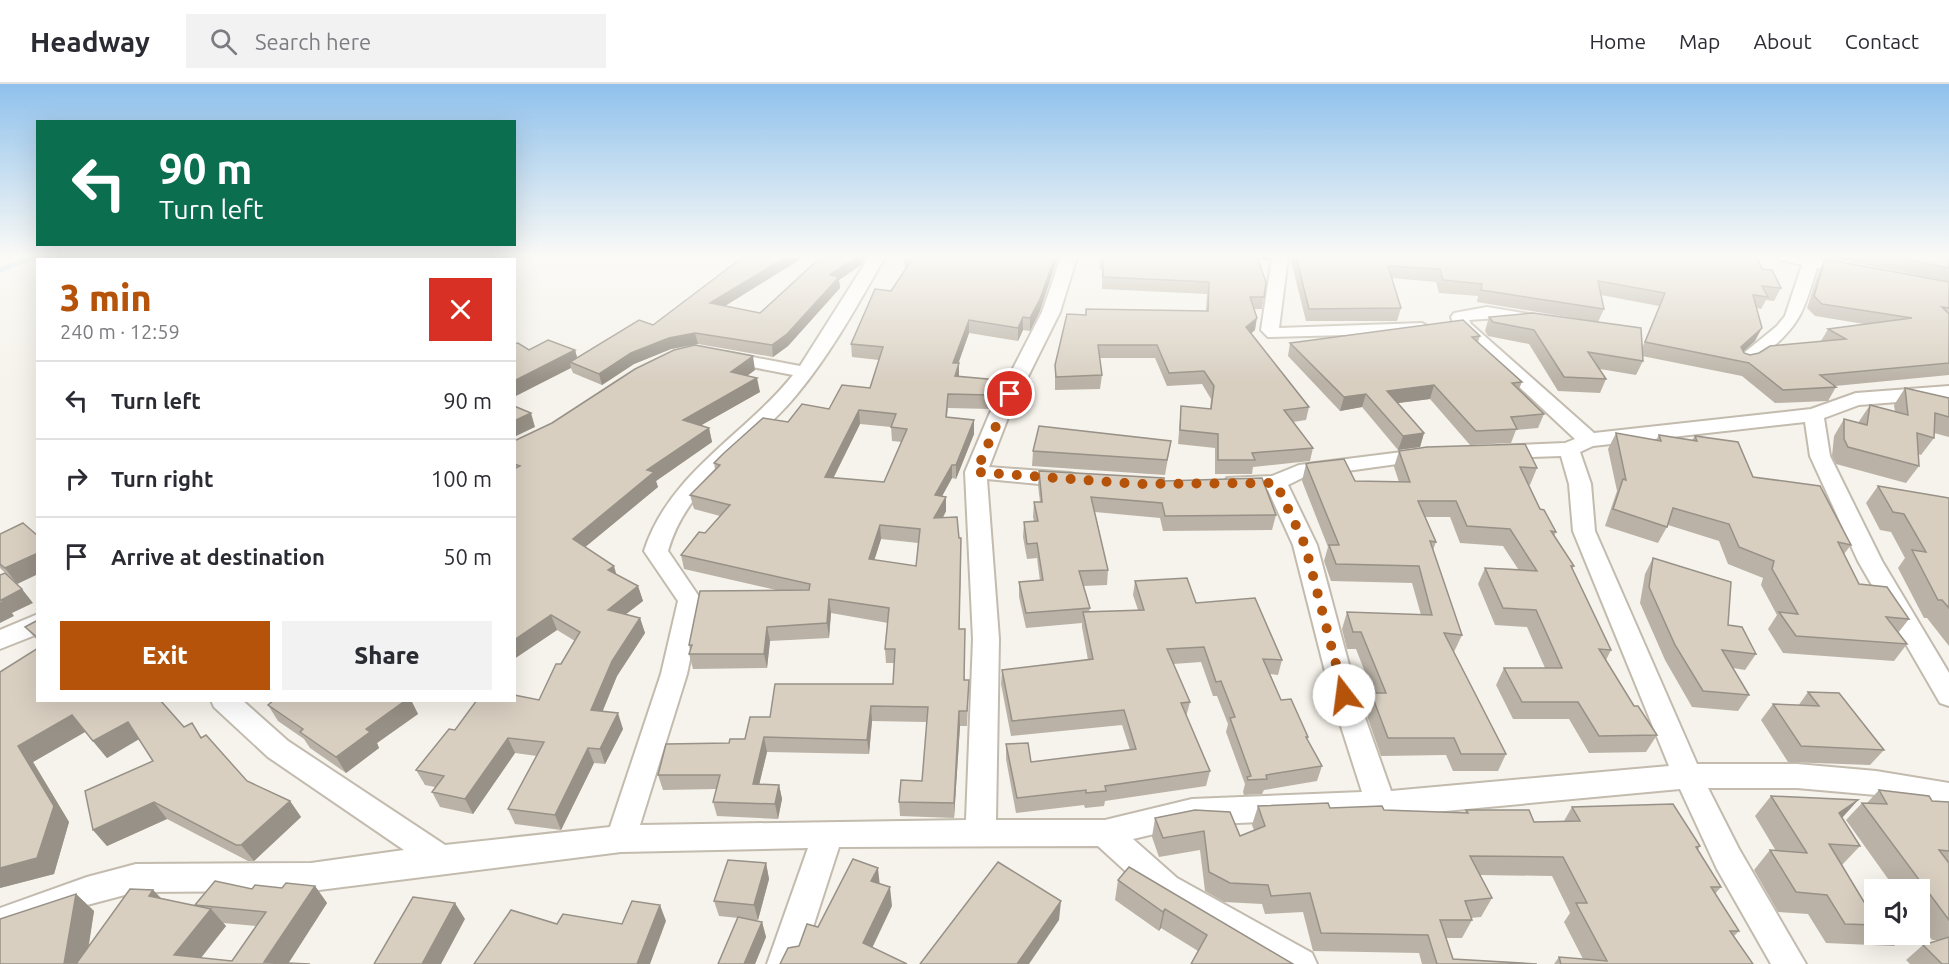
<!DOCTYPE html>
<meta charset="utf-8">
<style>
:root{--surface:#fff;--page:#f2f2f3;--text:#2b2b33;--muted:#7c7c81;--line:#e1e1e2;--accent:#b45309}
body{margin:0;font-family:Ubuntu,sans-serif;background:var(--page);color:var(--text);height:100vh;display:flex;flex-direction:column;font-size:22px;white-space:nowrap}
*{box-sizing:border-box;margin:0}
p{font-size:20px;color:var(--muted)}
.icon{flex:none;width:33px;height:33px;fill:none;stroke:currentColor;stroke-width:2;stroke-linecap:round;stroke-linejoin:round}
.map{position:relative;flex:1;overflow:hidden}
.drawer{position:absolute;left:36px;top:174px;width:480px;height:444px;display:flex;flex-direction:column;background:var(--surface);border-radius:0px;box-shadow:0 6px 24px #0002}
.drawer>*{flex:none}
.hud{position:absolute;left:36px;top:36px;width:480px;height:126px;border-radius:0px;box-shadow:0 6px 24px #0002;background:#0b6e4f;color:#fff;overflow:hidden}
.controls{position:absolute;left:1864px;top:795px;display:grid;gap:12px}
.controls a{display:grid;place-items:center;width:66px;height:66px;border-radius:0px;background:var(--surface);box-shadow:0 6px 24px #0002;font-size:30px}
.pin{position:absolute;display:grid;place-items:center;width:51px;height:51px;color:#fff;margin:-26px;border:3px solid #fff;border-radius:50%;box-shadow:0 2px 6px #0007}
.me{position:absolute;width:66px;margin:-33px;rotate:345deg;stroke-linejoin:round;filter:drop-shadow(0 0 4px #0008)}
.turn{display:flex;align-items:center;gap:21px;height:126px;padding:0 24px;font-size:27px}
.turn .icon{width:78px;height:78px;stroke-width:2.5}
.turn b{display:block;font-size:42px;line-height:51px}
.round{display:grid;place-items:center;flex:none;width:63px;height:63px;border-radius:0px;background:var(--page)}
.headline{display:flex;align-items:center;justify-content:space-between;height:102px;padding:0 24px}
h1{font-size:36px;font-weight:800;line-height:45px;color:var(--accent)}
.action{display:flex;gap:12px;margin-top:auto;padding:12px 24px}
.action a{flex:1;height:69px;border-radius:0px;background:var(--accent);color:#fff;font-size:24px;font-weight:800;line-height:69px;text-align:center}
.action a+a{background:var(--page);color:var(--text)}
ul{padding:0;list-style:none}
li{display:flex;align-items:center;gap:18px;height:78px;padding:0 24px;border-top:2px solid var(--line)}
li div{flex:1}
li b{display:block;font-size:22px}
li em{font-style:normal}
header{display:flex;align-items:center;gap:36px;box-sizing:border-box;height:84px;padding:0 30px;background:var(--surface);border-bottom:2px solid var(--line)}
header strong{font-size:28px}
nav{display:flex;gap:33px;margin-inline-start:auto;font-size:21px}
.search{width:420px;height:54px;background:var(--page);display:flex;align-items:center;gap:15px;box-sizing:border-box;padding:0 21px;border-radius:0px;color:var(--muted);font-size:22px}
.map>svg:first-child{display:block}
</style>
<header>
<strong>Headway</strong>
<div class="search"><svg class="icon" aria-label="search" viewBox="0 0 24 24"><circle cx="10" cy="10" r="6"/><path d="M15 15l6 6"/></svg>Search here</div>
<nav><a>Home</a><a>Map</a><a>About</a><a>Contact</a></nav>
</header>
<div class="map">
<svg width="1949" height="880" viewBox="0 0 1949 880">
<rect width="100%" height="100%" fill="#f6f3ec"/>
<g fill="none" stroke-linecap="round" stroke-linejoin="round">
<path stroke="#a9d4f2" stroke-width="5" d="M0,186l35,-13"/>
<g stroke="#c2bbae" stroke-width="4">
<g id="minor">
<path d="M869,173h16c-27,47 -53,95 -87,136 -43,54 -110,87 -130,158l34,50 -15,73 -47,151 326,-5 7,-181 -8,-167 24,-57 53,-103 19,-55h16l-17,55 -51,103 -20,52 81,6 8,2 3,5 -3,5 -8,2 -83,-8 12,160 -3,181h109l87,-21 170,-7 -31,-97 -38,-150 -25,-55 -41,-2 -3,-5 3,-5 45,-2 27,-11 127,-16 7,2 3,4 -3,4 -129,18 -16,8 29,60 40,150 34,96 278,-25 -96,-235 -4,-47 -8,-28 -64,2 -7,-2 -3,-4 3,-4 7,-2 68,-3 10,-4 -121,-113 -3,-9 3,-4 33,-6 54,9 3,4 -9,5 -38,-7 -28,2 2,4 123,109 217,-24 45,-16 93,-7v12l-90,7 -35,13 6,38 52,105 67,112v33l-9,-3 -82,-142 -48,-105 -5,-34 -212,24 -13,6 11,32 4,47 102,233h100l79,7 73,12v24l-73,-12 -79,-7h-89l31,61 67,115h-35l-54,-95 -37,-80 -299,28 -189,8 -59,14 44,39 135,75 5,11h-49l-113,-66 -57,-52 -259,1 -38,117h-34l41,-116 -187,4 -310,39 -175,1 -49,13 -87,33v-30l87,-31 49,-13 175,-1 93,-13 -136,-93 -54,-50 -3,-7h31l46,41 157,104 165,-18 51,-153 17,-73 -34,-50c25,-78 100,-115 149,-176l-67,-13 -9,-5 9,-5 74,14z"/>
<path d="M1272,173h16l-9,71 143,-5 9,5 -9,5 -154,4 -7,-7z"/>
<path d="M1779,173h33l44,10 2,3 -8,5 -33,-7c-13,41 -15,55 -50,84 -9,8 -16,16 -28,13l-3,-4 3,-4 38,-31 8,-10 17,-51 -21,-5z"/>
<path d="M38,530v20l-38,15v-19z"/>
</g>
</g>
<use href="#minor" fill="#fff" fill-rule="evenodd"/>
</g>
<g fill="#bab2a6" fill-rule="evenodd">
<path d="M743,173h61l-79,49 35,7 101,-48 -22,15 1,8 -52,58 -15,11 -75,-13 -27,5 -37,15 -32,21 -29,-12 -2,-5 -42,-18h46l2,8 76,-33z"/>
<path d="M907,173l133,54 -10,20 -7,-1 -5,11 -49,-8 -11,30 1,14 39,3v13l-8,16 -42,-1 -1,9 27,17 -18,45 -4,-1 -10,18 4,1v14l-3,7 16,20 2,15 -2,76 6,51h4l-2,46h-7l-6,92 -54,-2 -1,-14 23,-21 5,-59 -55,-1 -3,33 -102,-2 -8,32 20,1 3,14 -4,20 -61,-3 -4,-14 4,-13 -54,1 -5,-15 71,-32 16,-4 25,-22 123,-33 1,-21h-8l-1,-14 3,-26 -57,-10 -2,25 -59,3 -3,27 -74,1 -4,-15 1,-3 -1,-6 87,-55 -92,-21 -3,-14 24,-22 15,-17 -26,-7 -4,-14 25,-26 -1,-6 74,-41 41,-13 41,-21 9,-28 -27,-3 -1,-13 40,-53 14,-21 -1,-10zM860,340l31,3 1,14 10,1 -18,40 -51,-4zM881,455l37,4 -2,23 -42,-6z"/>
<path d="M1100,173h171l-2,4 -11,-1 6,37 -2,12h-8l1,21 -4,3 58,74 -3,13 -13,2 20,26 -3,13 -57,6 -1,7h-37v-26l-37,-4 3,-38 29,3 1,-10 -9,-15 -35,2 -12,-28h-56l3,17 -2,14 -45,1v-25l30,-50 1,-6 120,2 1,-17 -105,-5v-20h-3z"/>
<path d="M1290,173h467l5,12 19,19 -7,13 -8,-1 -5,9 -4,-1 -2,33 -12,10 1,2 6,2 71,-14 7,-12 36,-5 -49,-8 -8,-8 12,-37 6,-12 121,22 -120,-24h123v118l-114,11 1,1 -8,14 -53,2 -33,-27 -100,-20 1,5 -7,14 -36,-6 6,10 -6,14 -42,-2 -29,-47 -41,-8 -3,-5 4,-14 96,3 -108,-18 1,-6 -39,-3 -3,-11 -44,-4 9,30 -4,13h-91zM1601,211l58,11 -17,42 -44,-26 6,-13z"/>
<path d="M1480,252l-2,6 44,40 -3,7 25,25 -6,14 -22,2 -5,13 -41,2 -40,-46 -33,4 27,30 -4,14 -22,3 -36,-43 -22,4 -52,-55 2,-13z"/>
<path d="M755,286l-8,6 13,16 -59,33 8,3 3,14 -56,39 2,6 -73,60 31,27 22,12 5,15 -17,13 14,4 5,15 -28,43 -15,36 21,17 -18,35 -11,-1 -33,67 -46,-6 -7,-15 29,-53 -22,-3 -42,61 -33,-7 -8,-15 3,-5 -10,-2 -9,-15 39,-40 84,-30 36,-59 -18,-11 -43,29v-218z"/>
<path d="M1905,304l44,10v39l-15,-4v5l-13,17 -3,-1 1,12 -13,17 -70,-19 -4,-8 2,-20 10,-17 14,4 12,-18 25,7 -1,-7z"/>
<path d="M1616,349l40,7 3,-5 33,5 3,-4 156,109 -7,9 15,30 50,35 -11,14 9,11 -13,17 -111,-8 -15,-24 9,-14 -16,-30 2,-7 -35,-14 -9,-23 -51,-16 -10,18 -53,-17 12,-35 -9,-42z"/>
<path d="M1171,357l-6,34 -133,-9 1,-15z"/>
<path d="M1399,367l138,17 -7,17 -2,-1 12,25 16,23 -2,4 20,30 -2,3 39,81 -5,10 28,46 23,29 -11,17 -57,1 -20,-34h-56l-17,-34 8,-17h41l-18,-41 -32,-2 -17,-41 7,-16 33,1 -15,-23 -43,-3 -10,-26h-25l11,25 -3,8 29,85 -8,17 52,102 -8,17h-45l-7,-16 -65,1 -16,-46 6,-17h2l-17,-44h-9l-5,-20 5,-17 74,3 -9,-32 -81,-2 -7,-20 4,-14 -26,-66 4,-17 49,17 44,1 -5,-15z"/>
<path d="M1039,387l125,10 112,34 -4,15 -109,1 -3,-13 -65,-6 13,58 -1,15 -24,1 7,22 -1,4 49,-2 -5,-15 2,-14 61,22 86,57 -4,15 -8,-1 11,26 27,37 -1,3 15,26 -5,15 -53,9 -2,4 -18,1 -1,-3 2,-8 -19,-52 2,-8 -11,-28h-4l-12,-34 -28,2 17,38 -4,15 24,54 -4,15 -101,15 -1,5 -19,2 -1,-3 -68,8 -10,-54v-15l25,18 99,-12 -8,-25 -111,11 -10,-52 1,-14 86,-10 -6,-33v-4l-56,5 -7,-31v-15l21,-1 -3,-23 -10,1 -4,-22 1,-15 10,-1 -1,-4 1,-15h6l-2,-17z"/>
<path d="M1878,402l71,12v148l-22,-28h-3l-26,-50 7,-10 -14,-26 -11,-2 -14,-27z"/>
<path d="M0,450l38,2v38l-21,10 -17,-16z"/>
<path d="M1653,474l75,67 28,29 -11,16 -12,-2 16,27 -11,16 -46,-4 -27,-47 -25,-57 5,-29z"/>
<path d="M38,536v21l-13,-14z"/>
<path d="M0,588l184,55 18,10 45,44 43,20 11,16 -47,44h-6l-81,-42 -60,27 -14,-16 60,-69 -14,-22 -32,19 -22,-26 -52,30 36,60 -15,52 -54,14z"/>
<path d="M1808,608l76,58 -14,15 -82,-3 -27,-42 12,-16 25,2z"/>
<path d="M274,616h137l7,14 -41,29 2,5 -33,25 -36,-25 -6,-9 -26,-18 -10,-16z"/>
<path d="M1879,706l53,11 17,1v162h-39l-4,-4 17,-15 16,-5h-7l-12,-17v-33h-24l-50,-70 16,-17h5z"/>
<path d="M1771,712l87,4 -16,18 18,28 -18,19 22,37h11v32h32l-13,12 -68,-3 -18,-29 -30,-2 -24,-42 16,-20 6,1 -21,-35z"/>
<path d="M1258,722l207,7 1,-3 68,12 30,-1 8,-14 128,39 -2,4 23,37 -6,7 24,37 -5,5 19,28h-199l5,-7 24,2 -19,-37 6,-9 -18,-37 -72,-1 12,23 -11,19 -10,1 1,2 -10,18h-16l7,21 84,5h-115l-3,-11 -106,-2 -10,-39 -38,2 -3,-10 -38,-2 -19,-11 -5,-41 -41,7 -7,-20 3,-19 85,18 14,-6 -2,-5z"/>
<path d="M766,779l3,16 -11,41h-6l10,2 4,15 -11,27h-37l20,-46 -19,-2 -5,-15z"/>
<path d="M1118,796l175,84 -95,-13 -37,-23 -2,3 -44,-31z"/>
<path d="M315,802l12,17 -39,60 -288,1 76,-70 18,17 -6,36 65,-57 8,8 35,8 56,-17zM223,839l33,3 -24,35 -31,-3 25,-32z"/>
</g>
<g fill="#979187">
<path d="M786,173h18l-92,57 -2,-11z"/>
<path d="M857,173h9l-5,8 -22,15 1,8 -52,58 -15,11 -1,-12 58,-70z"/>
<path d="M1055,173h3l-18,54 -10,20v-13z"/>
<path d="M1023,233v13l-5,11v-13z"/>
<path d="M1257,234l-2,12 -11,10 2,-13z"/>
<path d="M969,236v13l-15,43 -1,-13z"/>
<path d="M1762,244l-7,13 -21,19 7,-13z"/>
<path d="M695,249l3,11 -27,5 -37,15 -32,21 -3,-11 32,-21 38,-15z"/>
<path d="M575,266l4,14 -9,-2 1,6 -57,29v-16z"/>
<path d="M753,272l2,14 -22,16 -2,-14z"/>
<path d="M959,279v13h-4z"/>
<path d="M757,294l3,14 -74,42 -3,-14z"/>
<path d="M998,296v13l-8,16v-14z"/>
<path d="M1434,301l-4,14 -47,6 4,-14z"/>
<path d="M1366,310l-4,13 -22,4 4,-14z"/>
<path d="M859,326l1,14 -33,67 -2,-14z"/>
<path d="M531,329l4,14 -21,10v-16z"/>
<path d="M974,336v14l-18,45v-14z"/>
<path d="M709,344l3,14 -56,39 2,6 -80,66 -5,-14 74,-69z"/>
<path d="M1424,349l-4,14 -22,3 5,-14z"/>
<path d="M952,381v13l-17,31v-14z"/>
<path d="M946,413v14l-11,21 -1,-14z"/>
<path d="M880,441l1,14 -11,35 -1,-15z"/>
<path d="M961,454v15l-2,90v-14z"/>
<path d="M38,469v21l-21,10 -12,-16z"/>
<path d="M614,482l4,14 -10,-10z"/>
<path d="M638,502l5,15 -31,24 -4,-15z"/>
<path d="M22,505l11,14 -21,10 2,3 -14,7v-19l1,-4z"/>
<path d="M829,515l2,14 -2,25 -2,-15z"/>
<path d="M551,531l6,15 -43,29v-19z"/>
<path d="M640,534l5,15 -28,43 -20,49 -6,-15 21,-49z"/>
<path d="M767,543l3,14 -3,27 -3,-14z"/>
<path d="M406,616h5l7,14 -41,29 2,5 -33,25 -10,-16 30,-28z"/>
<path d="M871,622l1,15 -3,33 -2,-14z"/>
<path d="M959,627l1,15 -6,92v-15z"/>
<path d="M618,629l5,16 -18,35 -5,-15z"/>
<path d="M72,631l13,17 -52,30 36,60 -15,52 -54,14v-20l18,-122z"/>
<path d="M128,638l13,16 -34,20 -14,-17z"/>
<path d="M764,653l3,15 -11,46 -3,-14z"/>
<path d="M508,654l7,15 -42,61 -8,-15z"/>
<path d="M588,664l6,15 -33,67 -6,-15z"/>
<path d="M779,701l3,14 -4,20 -3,-15z"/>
<path d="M1858,716l-18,20 -1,-7z"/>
<path d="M290,717l11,16 -47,44 -13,-16z"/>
<path d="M154,718l13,17 -60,27 -14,-16z"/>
<path d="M766,779l3,16 -11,41 -4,-15z"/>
<path d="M878,784l2,19 -9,-6z"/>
<path d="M315,802l12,17 -39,61 -24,-2z"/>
<path d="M890,803l2,19 -26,55 -3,-18z"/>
<path d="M153,806l16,17 -20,-11z"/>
<path d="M76,810l18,17 -8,53h-22z"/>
<path d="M1061,817l-2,19 -30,44h-12z"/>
<path d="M455,819l10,16 -24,45h-19z"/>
<path d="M660,821l6,16 -16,43h-13z"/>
<path d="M211,825l15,17 -30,38 -22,-9z"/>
<path d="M1165,825l-4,19 -2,3 4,-19z"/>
<path d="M762,838l4,15 -11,27h-11z"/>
</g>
<g fill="#d8cfc1" stroke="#979187" stroke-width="1.5" fill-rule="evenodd">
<path d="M743,173h43l-76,46 50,10 61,-56h36l-27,18 9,2 -52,57 -15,11 -77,-12 -26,5 -38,15 -32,21 -29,-12 69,-42 14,5z"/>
<path d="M907,173h148l-15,42 -10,19 -7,-1 -5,11 -49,-8 -16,43h6l-4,13 43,4 -8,15 -42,-1 -2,23 28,3 -18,45h-4l-17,30 11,2 -12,21 23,-1 2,21h2l-2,91h6l-1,51h5l-2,31h-8l-5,92 -55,-1 2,-22 21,1 6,-74 -57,-1 -4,34 -103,-3 -11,47 26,1 -4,19 -62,-2 7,-27h-62l8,-31 63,-1 1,-4h15l5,-22h20l5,-33h118l2,-35h-10l4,-41 -60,-9 -2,24 -60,4 -3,27h-75l3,-9h-3l11,-54 109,-1 1,-6 -129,-29 18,-23 6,1 25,-28 -40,-10 30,-30 -6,-2 10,-10 39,-35 25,4 14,-18 27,5 13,-24 28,3 13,-41 -32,-3 24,-55 16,2 20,-30 -7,-1zM859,326l37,4 -5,13 16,2 -23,53 -59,-5zM880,441l40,4 -4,37 -47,-7z"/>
<path d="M1103,173h154l9,25 -2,15h-14l7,21 -11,9 63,80 -25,3 29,38 -61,5 3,7h-37v-26l-38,-4 1,-24 30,3 3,-23 -10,-15 -35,2 -12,-28h-59l4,30 -46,2 -1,-12 12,-51 19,1v-6l122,2 1,-29 -106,-5z"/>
<path d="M1296,173h461l5,12 10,1 9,18 -19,-2 6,11 -15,-2 9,33 -21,19 3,6 6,2 9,-2 11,-7 76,-7 -18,-10 84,-11 -90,-14 -8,-8 11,-37 124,23v26l-7,-1 7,7v49l-129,12 16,12 -53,3 -34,-27 -104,-21 20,-49 -67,-12 6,28 -123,-19 1,-6 -39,-4 -3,-11 -52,-3 13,42 -92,1z"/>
<path d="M1894,173h55v11z"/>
<path d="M1533,229l108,15 2,33 -55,-9 18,27 -42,-2 -30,-47 -41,-8 -4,-5z"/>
<path d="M1463,236l17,16 -8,1 50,45 -10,1 32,31 -33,3 6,12 -41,2 -42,-46 -47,6 37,42 -21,3 -37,-42 -22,3 -54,-54z"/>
<path d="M548,256l27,10 -61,31v-37l4,-1 11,7z"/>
<path d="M695,261l58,11 -22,16 26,6 -74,42 26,8 -62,42 7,2 -81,67 41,27 -6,4 30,16 -30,24 32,8 -28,43 -21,49 27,3 -18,36 -12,-1 -33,67 -47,-6 36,-67 -36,-4 -43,61 -33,-7 12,-16 -28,-6 33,-41 6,1 22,-30h37v-5l25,5 17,-36h5l19,-32 -29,-17 -37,25v-171l6,-3 -6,-2v-23l38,-18 83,-54 39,-19z"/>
<path d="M1905,304l44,10v19l-14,-4 -1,25 -17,-5 2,33 -71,-19 -4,-8v-20l23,6 3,-20 38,10z"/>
<path d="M514,322l17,7 -17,8z"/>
<path d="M1039,342l132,15 -4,19 -134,-9z"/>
<path d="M1616,349l45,8 -2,-6 38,6 -2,-5 43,6 15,35 67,9 31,59 -13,-3 21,42 28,3 22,32 -23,-2 21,27 -111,-8 -17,-24 19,2 -26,-45 2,-8 -35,-14 -10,-23 -56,-16 -6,19 -54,-18 10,-30 3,1z"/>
<path d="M1525,360l12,24 -17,-1 20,42 4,1 12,22 -5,-1 23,35h-3l40,84 -12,-1 35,57h4l19,29 -58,1 -21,-34h-56l-18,-34h58l-26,-58 -33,-2 -18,-40 52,3 -27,-42 -43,-3 -11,-25h-38l18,41 -6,-1 32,94 -18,-2 62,121h-45l-7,-16h-66l-17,-45h15l-25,-61h-8l-6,-20 85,3 -13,-49 -83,-2 -7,-19h10l-33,-81 3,-1 35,-4 11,22 55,1 -11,-31 28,-4z"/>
<path d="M1039,387l125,7v3l98,-3 14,37 -111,1 -3,-13 -71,-6 17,73 -29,1 11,37 -64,5 -7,-31 24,-2 -6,-37 -10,1 -3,-22 14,-1 -4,-19h8z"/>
<path d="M1878,402l71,12v110l-7,-8h-4l-26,-50 14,2 -22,-38 -11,-2z"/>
<path d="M23,439l15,13v17l-33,15 -5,-4v-30z"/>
<path d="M1653,474l78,24 -3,43 14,2 14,27 -34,-4 27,45 -46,-4 -28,-46 -26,-58z"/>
<path d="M5,489l17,16 -21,11 2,2 -3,2v-29z"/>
<path d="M1187,494l9,25 59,-5 27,62 -19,-1 18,41 10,-1 17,38h-2l16,29 -56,9 1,4 -19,1 -1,-3 4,-1 -21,-58 5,-1 -14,-36 -5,1 -12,-35 -37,2 23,53 -9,1 29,68 -105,15 1,5 -20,2v-3l-69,8 -11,-54 22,-1 3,19 105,-13 -12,-39 -112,11 -10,-51 91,-11 -10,-47 61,-2 -9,-29z"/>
<path d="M38,536v18l-13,-11z"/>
<path d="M38,564v52h122l24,27 8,-4 9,15 5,-3 41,46 43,20 -49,44h-5l-82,-43 -61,28 -8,-39 68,-30 -25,-39 -35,19 -21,-26 -54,31 36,60 -17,52 -37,10v-196z"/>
<path d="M1808,608l31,1 45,57 -83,-4 -28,-42 46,2z"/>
<path d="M274,616h132l-40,29 4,3 -34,25 -36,-25 3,-3 -35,-24z"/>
<path d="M1879,706l50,6 3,5 17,1v49l-10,-1 10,13v57l-87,-117 25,1z"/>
<path d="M1771,712l87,4 -19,13 21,33 -31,-2 35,58h11v23l-30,-1 -18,-29 -31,-3 -26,-42 37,3z"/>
<path d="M1328,719l2,5 52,-2 2,4 84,3 -2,-3h63l5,12 46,-1 -8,-14 101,-3 27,42 -4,1 25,40h-10l28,44h-9l23,33h-192l-2,-7 48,4 -31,-58h11l-24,-46 -93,-1 22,42 -27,3 7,19h-32l13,39 84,5h-100l-9,-29 -107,-2 -11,-40 -39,3 -3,-11 -38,-2 -21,-11 -5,-41 -41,7 -8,-20 40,-8 35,2 10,24 25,-10 -7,-20z"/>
<path d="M853,775l25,9 -7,13 19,6 -27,56 44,21h-127l8,-16 11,-2 8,-22 11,3z"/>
<path d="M728,776l38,3 -12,42 -40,-4z"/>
<path d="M998,778l63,39 -44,63h-97z"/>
<path d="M1129,783l164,97h-102l16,-29 -42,-26 -2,3 -45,-32z"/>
<path d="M215,797l37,8 3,-4 27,3 4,-5 29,3 -51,76 46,2h-234l54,-75 23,1 -4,6 62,13 -37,46 58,6 34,-49 -71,-7z"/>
<path d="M76,810l-12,70h-64v-45z"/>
<path d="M413,813l42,6 -33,61h-48z"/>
<path d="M632,817l28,4 -23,59h-163l37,-54 46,14 6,-10 59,10z"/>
<path d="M738,833l24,5 -18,42h-26z"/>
<path d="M1949,853v27h-7l-19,-19z"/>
</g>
<linearGradient id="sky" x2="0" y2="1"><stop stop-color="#8fc1ec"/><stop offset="0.58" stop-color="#fbfaf6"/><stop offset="1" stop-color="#fbfaf6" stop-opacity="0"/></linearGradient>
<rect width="1949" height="297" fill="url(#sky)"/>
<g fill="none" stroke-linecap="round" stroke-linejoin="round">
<path stroke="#b45309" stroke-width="10" stroke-dasharray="0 18" d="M1010,310l-34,78 162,12 138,-1 29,62 39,150"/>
</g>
</svg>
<div class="controls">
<a><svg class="icon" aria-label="sound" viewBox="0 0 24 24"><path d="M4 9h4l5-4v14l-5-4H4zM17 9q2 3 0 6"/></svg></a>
</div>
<div class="pin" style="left:1010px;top:310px;background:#d93025"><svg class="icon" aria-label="arrive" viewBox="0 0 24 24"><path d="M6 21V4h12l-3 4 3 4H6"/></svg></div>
<svg class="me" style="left:1344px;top:611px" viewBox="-20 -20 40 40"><circle r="19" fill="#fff"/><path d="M0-13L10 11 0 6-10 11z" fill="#b45309"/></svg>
<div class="hud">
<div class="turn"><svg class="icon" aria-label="left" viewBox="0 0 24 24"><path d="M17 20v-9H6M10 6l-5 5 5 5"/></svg><div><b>90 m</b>Turn left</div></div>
</div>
<section class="drawer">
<div class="headline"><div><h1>3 min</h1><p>240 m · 12:59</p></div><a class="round" style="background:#d93025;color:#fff"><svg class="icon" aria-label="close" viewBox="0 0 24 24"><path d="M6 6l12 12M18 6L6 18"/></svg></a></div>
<ul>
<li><svg class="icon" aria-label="left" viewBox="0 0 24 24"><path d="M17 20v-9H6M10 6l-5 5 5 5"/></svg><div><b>Turn left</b></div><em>90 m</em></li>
<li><svg class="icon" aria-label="right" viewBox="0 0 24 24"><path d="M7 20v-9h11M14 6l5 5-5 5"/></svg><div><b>Turn right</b></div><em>100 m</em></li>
<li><svg class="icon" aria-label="arrive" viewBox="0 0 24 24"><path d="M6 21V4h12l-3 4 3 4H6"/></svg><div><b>Arrive at destination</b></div><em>50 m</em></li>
</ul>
<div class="action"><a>Exit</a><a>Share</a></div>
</section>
</div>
